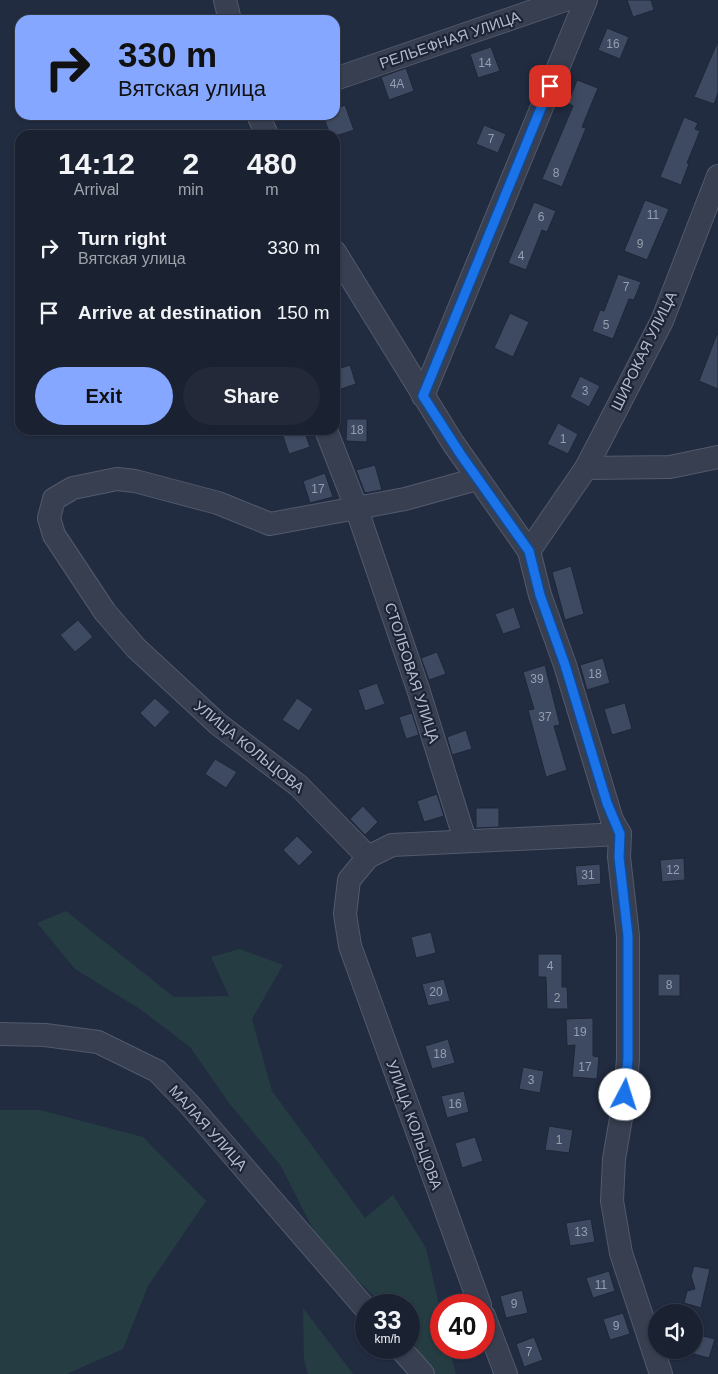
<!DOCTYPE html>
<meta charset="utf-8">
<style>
:root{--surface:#1a2131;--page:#232939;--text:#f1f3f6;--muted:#9fa3ab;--line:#383e4d;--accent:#85a7ff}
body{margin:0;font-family:Helvetica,sans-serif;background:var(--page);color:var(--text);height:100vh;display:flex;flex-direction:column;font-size:19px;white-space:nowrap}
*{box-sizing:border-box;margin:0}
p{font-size:16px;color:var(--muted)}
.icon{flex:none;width:28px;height:28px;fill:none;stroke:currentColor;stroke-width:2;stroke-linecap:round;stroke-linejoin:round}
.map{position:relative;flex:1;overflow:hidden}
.sheet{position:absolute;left:15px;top:130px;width:325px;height:305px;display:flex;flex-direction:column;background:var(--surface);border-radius:15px;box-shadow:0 1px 4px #0004,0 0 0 1px var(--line)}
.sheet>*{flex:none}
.guide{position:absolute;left:15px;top:15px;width:325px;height:105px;border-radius:15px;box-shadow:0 1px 4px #0004,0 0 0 1px var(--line);background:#85a7ff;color:#111;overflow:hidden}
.controls{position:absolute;left:648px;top:1304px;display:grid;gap:10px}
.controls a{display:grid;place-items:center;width:55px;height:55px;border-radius:50%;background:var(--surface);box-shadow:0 1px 4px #0004,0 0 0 1px var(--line);font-size:25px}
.speed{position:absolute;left:355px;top:1294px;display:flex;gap:10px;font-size:25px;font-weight:700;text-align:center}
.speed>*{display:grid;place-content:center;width:65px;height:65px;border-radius:50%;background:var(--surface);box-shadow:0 1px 4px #0004,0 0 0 1px var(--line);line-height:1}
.speed small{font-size:12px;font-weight:400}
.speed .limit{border:8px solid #d22;background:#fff;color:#111}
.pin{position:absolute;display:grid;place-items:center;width:42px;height:42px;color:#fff;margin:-21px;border-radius:10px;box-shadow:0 2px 8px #0006}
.me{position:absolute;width:55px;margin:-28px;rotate:5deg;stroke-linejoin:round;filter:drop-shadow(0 0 4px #0008)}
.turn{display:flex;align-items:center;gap:18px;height:105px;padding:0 20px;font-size:22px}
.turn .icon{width:65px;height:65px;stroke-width:2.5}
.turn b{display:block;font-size:35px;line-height:42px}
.eta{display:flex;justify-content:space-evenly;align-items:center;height:85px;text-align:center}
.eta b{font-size:30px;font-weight:600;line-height:35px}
.action{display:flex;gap:10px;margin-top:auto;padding:10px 20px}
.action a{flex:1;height:58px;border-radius:30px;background:var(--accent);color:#111;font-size:20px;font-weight:600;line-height:58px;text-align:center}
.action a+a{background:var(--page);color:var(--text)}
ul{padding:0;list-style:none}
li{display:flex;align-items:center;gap:15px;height:65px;padding:0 20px}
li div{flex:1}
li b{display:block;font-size:19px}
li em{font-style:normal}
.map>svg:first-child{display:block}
</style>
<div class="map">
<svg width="718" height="1374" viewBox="0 0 718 1374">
<rect width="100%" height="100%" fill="#222c41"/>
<g fill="#243c42">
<path d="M66,911l108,86 55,-1 -18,-39 29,-8 43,16 -31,54 20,72 93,127 28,-23 33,53 15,65v35h8l7,26h-28l-19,-44v-25h-26l-63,-62 -39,-77 -52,-63 -39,-56 -50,-38 -65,-40 -38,-46z"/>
<path d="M0,1110h40l103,27 63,64 -58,85 -25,63 -56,25h-67z"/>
<path d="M303,1308l50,66h-45l-4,-14z"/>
</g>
<g fill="#3e4a61" stroke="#1e2638">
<path d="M627,0h24l3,10 -21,7z"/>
<path d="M607,28l22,9 -9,22 -22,-9z"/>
<path d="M718,41v52l-4,11 -20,-7z"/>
<path d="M491,47l9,24 -22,7 -8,-24z"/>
<path d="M406,68l8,23 -25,9 -8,-23z"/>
<path d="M577,80l21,8 -16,39 4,1 -24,59 -20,-8 31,-73 -5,-3z"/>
<path d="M345,105l9,25 -15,5h-9l-7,-20h12v-6z"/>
<path d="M684,117l14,6 -3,6 5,2 -13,32 2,1 -8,21 -21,-8z"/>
<path d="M484,125l22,9 -8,19 -22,-9z"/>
<path d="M645,200l24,9 -22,51 -23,-9z"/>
<path d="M534,202l22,9 -9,21 -5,-2 -16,40 -18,-7z"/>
<path d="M618,274l23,8 -7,18 -5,-1 -16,40 -21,-8 8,-21 4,1z"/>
<path d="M510,313l19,9 -16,35 -19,-9z"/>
<path d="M717,334h1v55l-19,-8z"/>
<path d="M350,365l6,19 -21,7v-21z"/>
<path d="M580,376l20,10 -11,21 -19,-10z"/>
<path d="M347,419h20v23l-21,-1z"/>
<path d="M558,423l20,11 -10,20 -21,-10z"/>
<path d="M281,430h23l6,17 -21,7z"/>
<path d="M375,465l7,25 -17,3 -9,-23z"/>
<path d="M325,473l8,24 -23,6 -7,-22z"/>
<path d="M571,566l13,48 -19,6 -13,-48z"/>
<path d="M514,607l7,21 -18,6 -8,-20z"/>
<path d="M78,620l15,17 -18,15 -15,-17z"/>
<path d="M437,652l9,22 -17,6 -8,-22z"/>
<path d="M603,658l7,25 -23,7 -7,-25z"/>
<path d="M545,665l15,60 -6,1 13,44 -21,7 -18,-67 6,-1 -11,-37z"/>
<path d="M377,683l8,21 -20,7 -7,-21z"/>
<path d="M155,698l15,14 -15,16 -15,-15z"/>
<path d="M297,698l16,11 -14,22 -17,-11z"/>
<path d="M625,703l7,26 -20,6 -8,-26z"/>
<path d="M412,713l7,22 -13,4 -7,-22z"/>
<path d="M466,730l6,19 -20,6 -5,-18z"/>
<path d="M215,759l22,13 -11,16 -21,-14z"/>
<path d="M437,794l7,22 -20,6 -7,-21z"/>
<path d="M363,806l15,16 -13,13 -15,-16z"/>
<path d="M476,808h23v19l-23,1z"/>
<path d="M297,836l16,16 -14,14 -16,-16z"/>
<path d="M684,858l1,22 -23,2 -2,-22z"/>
<path d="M600,864l1,20 -24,2 -2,-20z"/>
<path d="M431,932l5,21 -20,5 -5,-21z"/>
<path d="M538,954h24v33h5l1,22h-21l-1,-32h-8z"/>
<rect x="658" y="974" width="22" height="22"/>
<path d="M444,979l6,22 -22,5 -6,-22z"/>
<path d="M593,1018v38l6,1 -2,22 -25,-2 3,-32 -8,1 -1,-27z"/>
<path d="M448,1039l7,24 -23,6 -7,-23z"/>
<path d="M523,1067l21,4 -4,22 -21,-4z"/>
<path d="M464,1091l5,21 -22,6 -6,-22z"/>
<path d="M549,1126l24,4 -4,23 -24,-3z"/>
<path d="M475,1137l8,24 -21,7 -7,-25z"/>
<path d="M591,1219l4,23 -25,4 -4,-23z"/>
<path d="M694,1266l16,3 -9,39 -17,-5 3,-12 8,-2 -4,-13z"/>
<path d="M609,1271l6,20 -22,7 -7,-20z"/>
<path d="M522,1290l6,23 -22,5 -6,-22z"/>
<path d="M623,1313l7,21 -20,6 -7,-21z"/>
<path d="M695,1334l20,5 -6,19 -19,-5 1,-3h3z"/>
<path d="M534,1337l9,23 -19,7 -8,-23z"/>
</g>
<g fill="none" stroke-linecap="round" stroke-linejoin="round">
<g stroke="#525a6c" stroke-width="24">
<g id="minor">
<path d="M225,0l5,20"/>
<path d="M335,79l230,-79"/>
<path d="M258,115l9,20"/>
<path d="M335,252l118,191 76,108 11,44 25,70 47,155 8,14 -1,23 9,79v123l-3,36 -11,64 -2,42 9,52 40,121"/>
<path d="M423,396l163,-396"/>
<path d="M326,430l30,77 62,182 47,151"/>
<path d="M586,468l76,-147 56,-145"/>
<path d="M477,479l-72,20 -135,25 -52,-21 -83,-22 -18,-2 -44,9 -19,11 -5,19 5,17 51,77 31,36 82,76 81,62 69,71 -19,23 -4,34 5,32 130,359"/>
<path d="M529,551l57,-83 84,-1 48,-10"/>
<path d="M368,857l24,-12 228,-11"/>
<path d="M0,1034l45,1 53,7 59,29 32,33 177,205"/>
<path d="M484,1316l22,58"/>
<path d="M400,1348l23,26"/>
</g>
</g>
<use href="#minor" stroke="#373f51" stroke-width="22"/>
</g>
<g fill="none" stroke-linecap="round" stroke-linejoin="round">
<g stroke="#114b97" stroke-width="12">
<path id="route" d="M550,86l-127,310 38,59 68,96 11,44 25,70 42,138 13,31 -1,23 9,79v122l-3,37"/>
</g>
<use href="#route" stroke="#1a73e8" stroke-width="9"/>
</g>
<g text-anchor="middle" stroke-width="4.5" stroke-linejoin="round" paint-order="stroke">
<g font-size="12" fill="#969eb1">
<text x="613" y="48">16</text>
<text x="485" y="67">14</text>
<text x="397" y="88">4А</text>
<text x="491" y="143">7</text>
<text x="556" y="177">8</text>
<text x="653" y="219">11</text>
<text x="541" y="221">6</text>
<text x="640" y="248">9</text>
<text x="521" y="260">4</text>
<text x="626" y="291">7</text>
<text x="606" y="329">5</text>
<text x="585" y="395">3</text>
<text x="357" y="434">18</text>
<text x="563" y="443">1</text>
<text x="318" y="493">17</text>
<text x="595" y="678">18</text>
<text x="537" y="683">39</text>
<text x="545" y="721">37</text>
<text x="673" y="874">12</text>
<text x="588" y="879">31</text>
<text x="550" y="970">4</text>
<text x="669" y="989">8</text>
<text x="436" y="996">20</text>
<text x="557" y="1002">2</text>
<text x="580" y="1036">19</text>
<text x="440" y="1058">18</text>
<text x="585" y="1071">17</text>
<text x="531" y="1084">3</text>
<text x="455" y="1108">16</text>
<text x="559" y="1144">1</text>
<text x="581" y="1236">13</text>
<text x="601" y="1289">11</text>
<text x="514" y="1308">9</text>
<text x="616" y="1330">9</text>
<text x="529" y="1356">7</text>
</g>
<g font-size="15" fill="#b3bacc" stroke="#1c2436">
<text transform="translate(450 40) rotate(-19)" y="5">РЕЛЬЕФНАЯ УЛИЦА</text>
<text transform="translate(644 351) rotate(-64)" y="5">ШИРОКАЯ УЛИЦА</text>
<text transform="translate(412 673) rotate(72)" y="5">СТОЛБОВАЯ УЛИЦА</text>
<text transform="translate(249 747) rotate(39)" y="5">УЛИЦА КОЛЬЦОВА</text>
<text transform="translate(414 1125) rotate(70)" y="5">УЛИЦА КОЛЬЦОВА</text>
<text transform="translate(208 1128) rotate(48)" y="5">МАЛАЯ УЛИЦА</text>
</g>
</g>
</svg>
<div class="controls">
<a><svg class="icon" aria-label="sound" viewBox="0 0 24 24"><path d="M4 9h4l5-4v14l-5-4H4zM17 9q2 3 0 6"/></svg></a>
</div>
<div class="speed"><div>33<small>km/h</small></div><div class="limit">40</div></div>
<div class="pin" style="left:550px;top:86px;background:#d93025"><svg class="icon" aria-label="arrive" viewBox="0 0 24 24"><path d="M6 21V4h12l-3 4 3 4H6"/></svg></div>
<svg class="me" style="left:625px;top:1095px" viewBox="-20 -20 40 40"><circle r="19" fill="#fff"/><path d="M0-13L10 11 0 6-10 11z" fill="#1a73e8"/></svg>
<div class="guide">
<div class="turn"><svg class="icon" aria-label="right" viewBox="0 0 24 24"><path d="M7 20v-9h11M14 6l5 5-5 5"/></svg><div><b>330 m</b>Вятская улица</div></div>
</div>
<section class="sheet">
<div class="eta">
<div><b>14:12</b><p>Arrival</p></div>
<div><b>2</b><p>min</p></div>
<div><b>480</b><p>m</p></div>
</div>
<ul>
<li><svg class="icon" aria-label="right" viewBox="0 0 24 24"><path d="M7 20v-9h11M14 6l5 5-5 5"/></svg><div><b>Turn right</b><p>Вятская улица</p></div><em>330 m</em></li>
<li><svg class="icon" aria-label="arrive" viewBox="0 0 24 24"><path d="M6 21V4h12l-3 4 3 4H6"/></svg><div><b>Arrive at destination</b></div><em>150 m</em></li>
</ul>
<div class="action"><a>Exit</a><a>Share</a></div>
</section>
</div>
